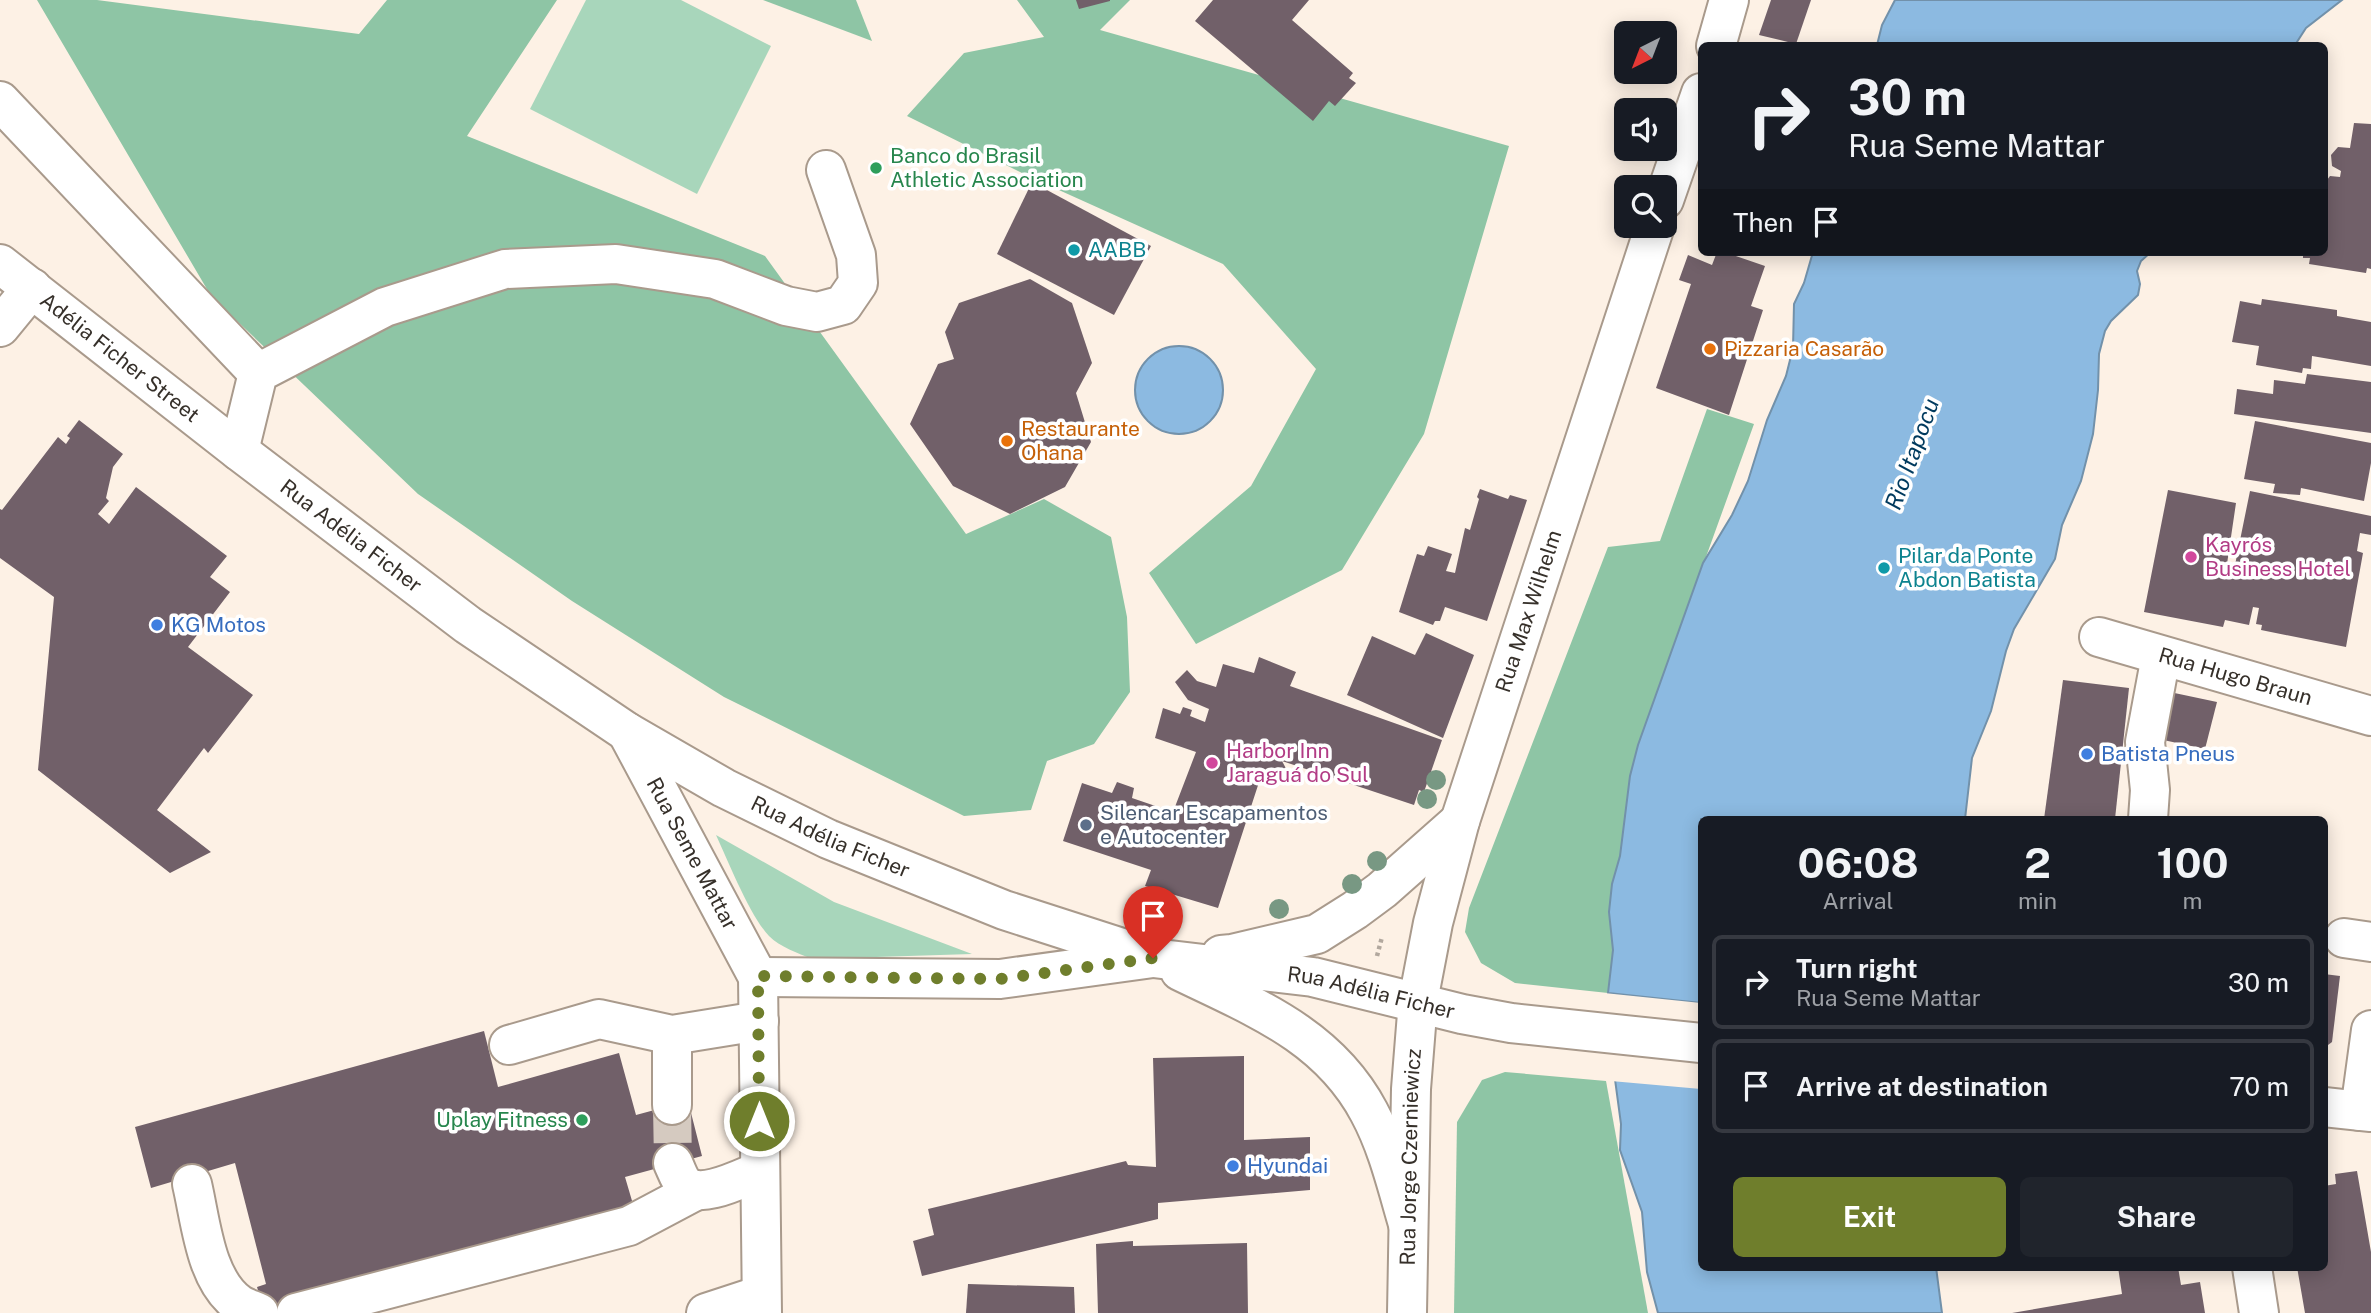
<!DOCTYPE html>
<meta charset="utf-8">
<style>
:root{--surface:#171b24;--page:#20242c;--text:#f1f3f6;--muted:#9ea1a6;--line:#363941;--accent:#6f7e2c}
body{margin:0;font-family:"Public Sans",sans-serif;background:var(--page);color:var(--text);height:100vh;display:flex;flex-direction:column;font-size:26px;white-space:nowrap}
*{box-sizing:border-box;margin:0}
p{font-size:23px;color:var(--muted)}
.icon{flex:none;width:38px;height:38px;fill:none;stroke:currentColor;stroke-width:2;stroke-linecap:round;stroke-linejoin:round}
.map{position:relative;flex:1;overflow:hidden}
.sheet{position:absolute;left:1698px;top:816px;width:630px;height:455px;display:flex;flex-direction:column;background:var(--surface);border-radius:10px;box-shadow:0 4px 18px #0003}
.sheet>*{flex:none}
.banner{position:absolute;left:1698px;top:42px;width:630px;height:214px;border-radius:10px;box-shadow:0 4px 18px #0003;background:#171b24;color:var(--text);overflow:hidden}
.needle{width:46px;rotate:222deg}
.buttons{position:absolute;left:1614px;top:21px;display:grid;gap:14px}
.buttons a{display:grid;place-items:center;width:63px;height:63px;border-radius:10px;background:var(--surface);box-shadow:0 4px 18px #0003;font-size:35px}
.pin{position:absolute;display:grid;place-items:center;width:60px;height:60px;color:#fff;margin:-72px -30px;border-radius:50% 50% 50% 0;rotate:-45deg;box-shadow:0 0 7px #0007}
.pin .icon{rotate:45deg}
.me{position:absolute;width:77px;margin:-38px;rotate:0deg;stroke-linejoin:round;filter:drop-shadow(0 0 5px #0008)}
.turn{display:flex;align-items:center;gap:24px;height:147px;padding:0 35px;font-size:32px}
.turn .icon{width:91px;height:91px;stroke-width:2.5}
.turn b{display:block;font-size:49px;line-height:60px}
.then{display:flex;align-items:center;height:66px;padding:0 35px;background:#0003;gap:14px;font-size:26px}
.eta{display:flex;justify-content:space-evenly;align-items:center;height:119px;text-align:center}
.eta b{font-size:42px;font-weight:700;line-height:49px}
.cta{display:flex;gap:14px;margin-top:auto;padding:14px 35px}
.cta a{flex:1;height:80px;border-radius:10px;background:var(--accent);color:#fff;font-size:28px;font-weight:700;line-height:80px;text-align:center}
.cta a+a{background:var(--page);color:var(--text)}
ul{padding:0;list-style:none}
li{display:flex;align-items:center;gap:21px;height:94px;margin:0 14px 10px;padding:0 21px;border:4px solid var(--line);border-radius:10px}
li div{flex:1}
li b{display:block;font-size:26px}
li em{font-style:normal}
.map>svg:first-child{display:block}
</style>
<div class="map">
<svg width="2371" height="1313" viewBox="0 0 2371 1313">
<rect width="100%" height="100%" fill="#fdf1e5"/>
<g fill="#a8d6bb">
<path d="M586,0h95l90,46 -74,148 -167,-85z"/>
<path d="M716,835l118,67 138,52 -160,5c-14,-6 -32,-12 -43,-23 -19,-20 -41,-75 -53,-101z"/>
</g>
<g fill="#8ec5a5">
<path d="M37,0h60l262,34 28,-34h170l-90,136 298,120 201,278 78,-35 67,38 16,80 3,75 -36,52 -47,17 -16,49 -67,6 -240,-119 -152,-96 -154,-107 -207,-198z"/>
<path d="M763,0h93l16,41z"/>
<path d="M1017,0h113l-30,30 409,116 -85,288 -82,136 -146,74 -47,-71 102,-87 65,-117 -93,-105 -193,-87 -123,-61 57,-63 80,-16z"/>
<path d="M1707,409l47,15 -116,321 -8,31 -10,80 -8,28 -3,28 4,38 -5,43 -93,-10 -34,-20 -16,-31 4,-24 139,-361 52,-6z"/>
<path d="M1505,1072l101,9 42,232h-194l3,-191 25,-42z"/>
</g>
<g fill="#8cbae1" stroke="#7291aa" stroke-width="2">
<path d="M1895,0h447l-36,28 -11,17h-418l5,-20z"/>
<path d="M1813,252h338l-10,9 -4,10 3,13 -2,11 -27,26 -6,10 -6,23 -1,36 -5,44 -12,47 -19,44 -7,34 -41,70 -8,22 -15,60 -19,47 -7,61h-264v184l-93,-10 5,-43 -4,-38 3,-28 8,-28 10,-80 8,-31 65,-182 29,-48 16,-34 19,-61 19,-44 7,-28 1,-44 10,-21z"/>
<circle cx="1179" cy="390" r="44"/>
<path d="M1614,1072l87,10v185h235l6,46h-284l-11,-41 -5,-60 -22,-62 1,-26z"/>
</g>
<g fill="#fdf1e5">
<path d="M1604,993l97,10v4l-93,-11z"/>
<path d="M1612,1069l89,9v11l-90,-8z"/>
</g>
<g fill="#716069">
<path d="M1076,0h34v1l-31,8z"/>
<path d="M1213,0h96l-17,20 61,53 -4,5 7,5 -21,23 -6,-5 -16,20 -118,-100z"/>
<path d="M1771,0h40l-15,44 -37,-9z"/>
<path d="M2354,123l17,1v145l-4,-1 -1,5 -57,-9 1,-6h-7v-6h21v-68l6,-8 10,1 1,-6 -9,-5 -1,-11 7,-8 12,1z"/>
<path d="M1032,182l119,64 -37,69 -117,-61z"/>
<path d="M1717,252h14l-1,2 35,12 -14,40 12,4 -34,105 -73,-27 35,-104 -12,-4 9,-25 24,10z"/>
<path d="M1030,279l42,24 20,60 -16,30 15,49 -26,45 -55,27 -57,-28 -43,-62 28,-60 16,-5 -9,-27 14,-29z"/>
<path d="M2262,299l75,11v6l34,6v44l-59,-10 -1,13 -8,-1 -1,5 -46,-8 3,-19 -27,-4 8,-41 21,4z"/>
<path d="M2307,374l64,8v51l-137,-19 3,-25 36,5 1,-14 31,4z"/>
<path d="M79,420l44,34 -10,13 -7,31 3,3 -11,13 11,10 27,-37 91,69 -17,21 20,15 -42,55 65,48 -45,58 -4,-5 -47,62 54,42 -41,21 -132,-103 16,-173 -54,-39v-49l2,1 56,-73 8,7 4,-6 -3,-2z"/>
<path d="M2255,421l116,22v20l-7,38 -63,-13 -1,7 -27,-2 2,-9 -31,-5z"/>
<path d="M1480,489l28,10 2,-4 17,5 -40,121 -42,-14 -5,14h-5l-2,4 -34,-13 18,-58 7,2 4,-10 24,8 -6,17 9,2 10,-45 5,2 9,-31 -2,-2z"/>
<path d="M2168,490l68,13 -9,61 8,1 15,-74 121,25v19l-11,-2 -3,18 6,2 -17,94 -85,-17 1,-5 -6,-1 3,-16 -6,-1 -4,18 -24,-5 -2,7 -79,-15z"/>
<path d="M1426,633l48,22 -31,83 -96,-43 25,-59 43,19z"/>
<path d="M1259,657l37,15 -6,14 152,54 -18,52 -5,-2 -5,15 -132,-44 8,15 -21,12 -7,-15 -44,135 -73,-22 6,-16 -88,-29 19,-58 30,10 5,-11 17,6 -2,10 41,14 23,-60 -41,-14 8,-30 17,6 3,-7 9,3 -2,6 15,6 4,-13 -21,-9 -13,-18 12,-12 10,11 19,6 7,-23 31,9z"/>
<path d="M2063,680l66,8 -14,131h-71z"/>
<path d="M2165,691l52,11 -12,47 -51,-11z"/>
<path d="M2324,974l16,2 -8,66 -8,6z"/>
<path d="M484,1031l14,56 121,-34 17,62 52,-14 14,55 -77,21 10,34 -361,98 -12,-5 -5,-17 9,-3 -31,-121 -84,25 -16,-61z"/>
<path d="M1244,1056v84l66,-3v53l-152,13v16l-236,57 -9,-35 21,-6 -6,-26 198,-48 2,4 28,2 -3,-109z"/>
<path d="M2357,1171l14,81v61h-66l-8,-46h27v-81l12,-2 -1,-10z"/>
<path d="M1133,1241v5l114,-3 1,70h-150l-2,-69z"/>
<path d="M2118,1267h60l3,18 19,-3 5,31h-193l110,-19z"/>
<path d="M968,1284l106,3 1,26h-109z"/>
</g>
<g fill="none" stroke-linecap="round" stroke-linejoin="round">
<path stroke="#d5cac0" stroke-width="38" stroke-dasharray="38 19" stroke-linecap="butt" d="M672,1105l1,58"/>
<g stroke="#a99a8c" stroke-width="42">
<g id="minor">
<path d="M0,101l258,272"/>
<path d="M0,327l32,-39"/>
<path d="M239,451l19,-78 127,-66 120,-38 111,-5 99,15 71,27 31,6 26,-7 15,-22 -2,-28 -30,-85"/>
<path id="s1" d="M2099,637l272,79"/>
<path id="s2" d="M627,732l131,245 4,336"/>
<path d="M2148,819l2,-29 -5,-48 16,-86"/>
<path d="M2344,938l27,4"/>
<path d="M758,977l242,2 153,-21"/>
<path d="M509,1045l90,-26 73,16 87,-14"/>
<path d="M672,1105v-70"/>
<path d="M2360,1111l11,-81"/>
<path d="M673,1163c3,6 6,16 11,21 15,17 58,-6 76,-13"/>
<path d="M192,1184c9,38 13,96 47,120 6,4 14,6 20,9"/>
<path d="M296,1313l333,-87 66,-35"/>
<path d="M706,1313l55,-18"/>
</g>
</g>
<g stroke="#a99a8c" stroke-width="42">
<g id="major">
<path d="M1716,46l13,-46"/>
<path d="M1664,200l37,-107"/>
<path id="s3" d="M1407,1313l4,-224 7,-88 15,-78 27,-102 195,-595"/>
</g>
</g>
<g stroke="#a99a8c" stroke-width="42">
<g id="highway">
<path id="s4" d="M0,264l239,187 229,174 159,107 97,56 104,51 176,71 149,48 160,19 149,37 49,9 190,20"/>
<path d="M1221,955l11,-1 85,-20 38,-24 27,-20 78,-69"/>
<path d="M1180,971c74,36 148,64 189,141 19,35 28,75 39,112"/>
<path d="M2324,1107l47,5"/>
<path d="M2252,1267l7,46"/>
</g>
</g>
<path stroke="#b2a89e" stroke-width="4.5" stroke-dasharray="3.5 3.5" stroke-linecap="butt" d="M1377,956l5,-19"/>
<use href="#minor" stroke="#fff" stroke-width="38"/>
<use href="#major" stroke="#fff" stroke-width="38"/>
<use href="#highway" stroke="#fff" stroke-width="38"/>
</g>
<g fill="#789883">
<circle cx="1436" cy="780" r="10"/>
<circle cx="1427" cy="799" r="10"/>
<circle cx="1377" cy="861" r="10"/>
<circle cx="1352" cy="884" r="10"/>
<circle cx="1279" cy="909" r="10"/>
</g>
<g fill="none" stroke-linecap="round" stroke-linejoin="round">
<path stroke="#6f7e2c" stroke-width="12" stroke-dasharray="0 21.6" d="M759,1121l-1,-145 242,3 153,-21"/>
</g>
<g fill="#2e9e5b" stroke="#fff" stroke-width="2.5">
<circle cx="876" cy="168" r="7"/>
<circle cx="582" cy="1120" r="7"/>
</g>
<g fill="#0f9aa8" stroke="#fff" stroke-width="2.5">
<circle cx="1074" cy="250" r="7"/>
<circle cx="1884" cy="568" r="7"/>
</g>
<g fill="#e8710a" stroke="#fff" stroke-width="2.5">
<circle cx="1710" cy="349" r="7"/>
<circle cx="1007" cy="441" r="7"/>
</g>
<g fill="#d1479c" stroke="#fff" stroke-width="2.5">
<circle cx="2191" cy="557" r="7"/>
<circle cx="1212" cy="763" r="7"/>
</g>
<g fill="#3f7fe0" stroke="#fff" stroke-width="2.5">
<circle cx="157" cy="625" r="7"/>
<circle cx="2087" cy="754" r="7"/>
<circle cx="1233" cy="1166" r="7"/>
</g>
<circle fill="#5c6f8a" stroke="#fff" stroke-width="2.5" cx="1086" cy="825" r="7"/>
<g text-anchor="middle" stroke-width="7" stroke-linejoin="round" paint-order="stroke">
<g font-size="21" fill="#27864d" stroke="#fff" text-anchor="start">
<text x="890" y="163">Banco do Brasil<tspan x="890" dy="24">Athletic Association</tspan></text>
<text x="568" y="1127" text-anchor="end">Uplay Fitness</text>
</g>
<g font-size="21" fill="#0d838f" stroke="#fff" text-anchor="start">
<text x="1088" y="257">AABB</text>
<text x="1898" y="563">Pilar da Ponte<tspan x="1898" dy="24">Abdon Batista</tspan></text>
</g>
<g font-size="21" fill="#c56008" stroke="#fff" text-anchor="start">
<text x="1724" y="356">Pizzaria Casarão</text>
<text x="1021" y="436">Restaurante<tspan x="1021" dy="24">Ohana</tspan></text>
</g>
<g font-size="21" fill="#36302a" stroke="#fff">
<text dy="7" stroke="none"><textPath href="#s4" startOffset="152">Adélia Ficher Street</textPath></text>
<text dy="7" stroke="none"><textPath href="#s4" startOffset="444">Rua Adélia Ficher</textPath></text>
<text dy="7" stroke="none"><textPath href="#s3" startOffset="718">Rua Max Wilhelm</textPath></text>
<text dy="7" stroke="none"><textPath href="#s1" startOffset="142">Rua Hugo Braun</textPath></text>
<text dy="7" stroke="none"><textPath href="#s4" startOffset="1012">Rua Adélia Ficher</textPath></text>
<text dy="7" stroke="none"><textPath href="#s2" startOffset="138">Rua Seme Mattar</textPath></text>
<text dy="7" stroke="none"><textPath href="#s4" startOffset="1578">Rua Adélia Ficher</textPath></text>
<text dy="7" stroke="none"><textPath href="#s3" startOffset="156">Rua Jorge Czerniewicz</textPath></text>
</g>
<g font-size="21" fill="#b23c85" stroke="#fff" text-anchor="start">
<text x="2205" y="552">Kayrós<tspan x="2205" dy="24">Business Hotel</tspan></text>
<text x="1226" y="758">Harbor Inn<tspan x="1226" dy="24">Jaraguá do Sul</tspan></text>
</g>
<g font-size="21" fill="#366cbe" stroke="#fff" text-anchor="start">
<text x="171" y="632">KG Motos</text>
<text x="2101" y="761">Batista Pneus</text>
<text x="1247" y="1173">Hyundai</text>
</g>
<g font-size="21" fill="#4e5e75" stroke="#fff" text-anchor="start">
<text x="1100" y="820">Silencar Escapamentos<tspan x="1100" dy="24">e Autocenter</tspan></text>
</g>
<g font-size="23" font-style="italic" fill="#003a5e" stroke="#fff">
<text transform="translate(1912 454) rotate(-70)" y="8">Rio Itapocu</text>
</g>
</g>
</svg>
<div class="buttons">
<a><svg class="needle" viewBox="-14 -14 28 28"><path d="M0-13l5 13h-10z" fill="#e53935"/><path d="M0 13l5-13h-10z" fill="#9ea1a6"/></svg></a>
<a><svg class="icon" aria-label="sound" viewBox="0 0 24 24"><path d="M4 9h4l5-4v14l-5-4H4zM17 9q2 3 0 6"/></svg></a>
<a><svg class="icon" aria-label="search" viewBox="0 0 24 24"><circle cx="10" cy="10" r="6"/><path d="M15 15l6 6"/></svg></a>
</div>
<div class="pin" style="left:1153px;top:958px;background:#d93025"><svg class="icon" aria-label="arrive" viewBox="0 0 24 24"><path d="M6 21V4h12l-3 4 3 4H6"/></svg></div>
<svg class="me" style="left:759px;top:1121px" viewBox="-20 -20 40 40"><circle r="17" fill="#6f7e2c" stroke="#fff" stroke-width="3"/><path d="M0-11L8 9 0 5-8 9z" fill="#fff"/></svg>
<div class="banner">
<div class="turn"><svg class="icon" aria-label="right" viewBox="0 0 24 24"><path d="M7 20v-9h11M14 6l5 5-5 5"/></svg><div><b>30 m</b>Rua Seme Mattar</div></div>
<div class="then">Then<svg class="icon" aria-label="arrive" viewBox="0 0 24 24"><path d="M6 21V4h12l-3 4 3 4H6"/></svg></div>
</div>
<section class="sheet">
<div class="eta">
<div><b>06:08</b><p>Arrival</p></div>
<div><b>2</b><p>min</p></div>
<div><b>100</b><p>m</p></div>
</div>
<ul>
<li><svg class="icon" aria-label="right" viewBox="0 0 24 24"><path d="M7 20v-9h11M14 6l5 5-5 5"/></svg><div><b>Turn right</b><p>Rua Seme Mattar</p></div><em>30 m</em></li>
<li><svg class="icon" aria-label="arrive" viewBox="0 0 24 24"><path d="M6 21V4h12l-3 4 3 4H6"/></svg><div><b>Arrive at destination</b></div><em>70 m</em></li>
</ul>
<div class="cta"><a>Exit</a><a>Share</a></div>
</section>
</div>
